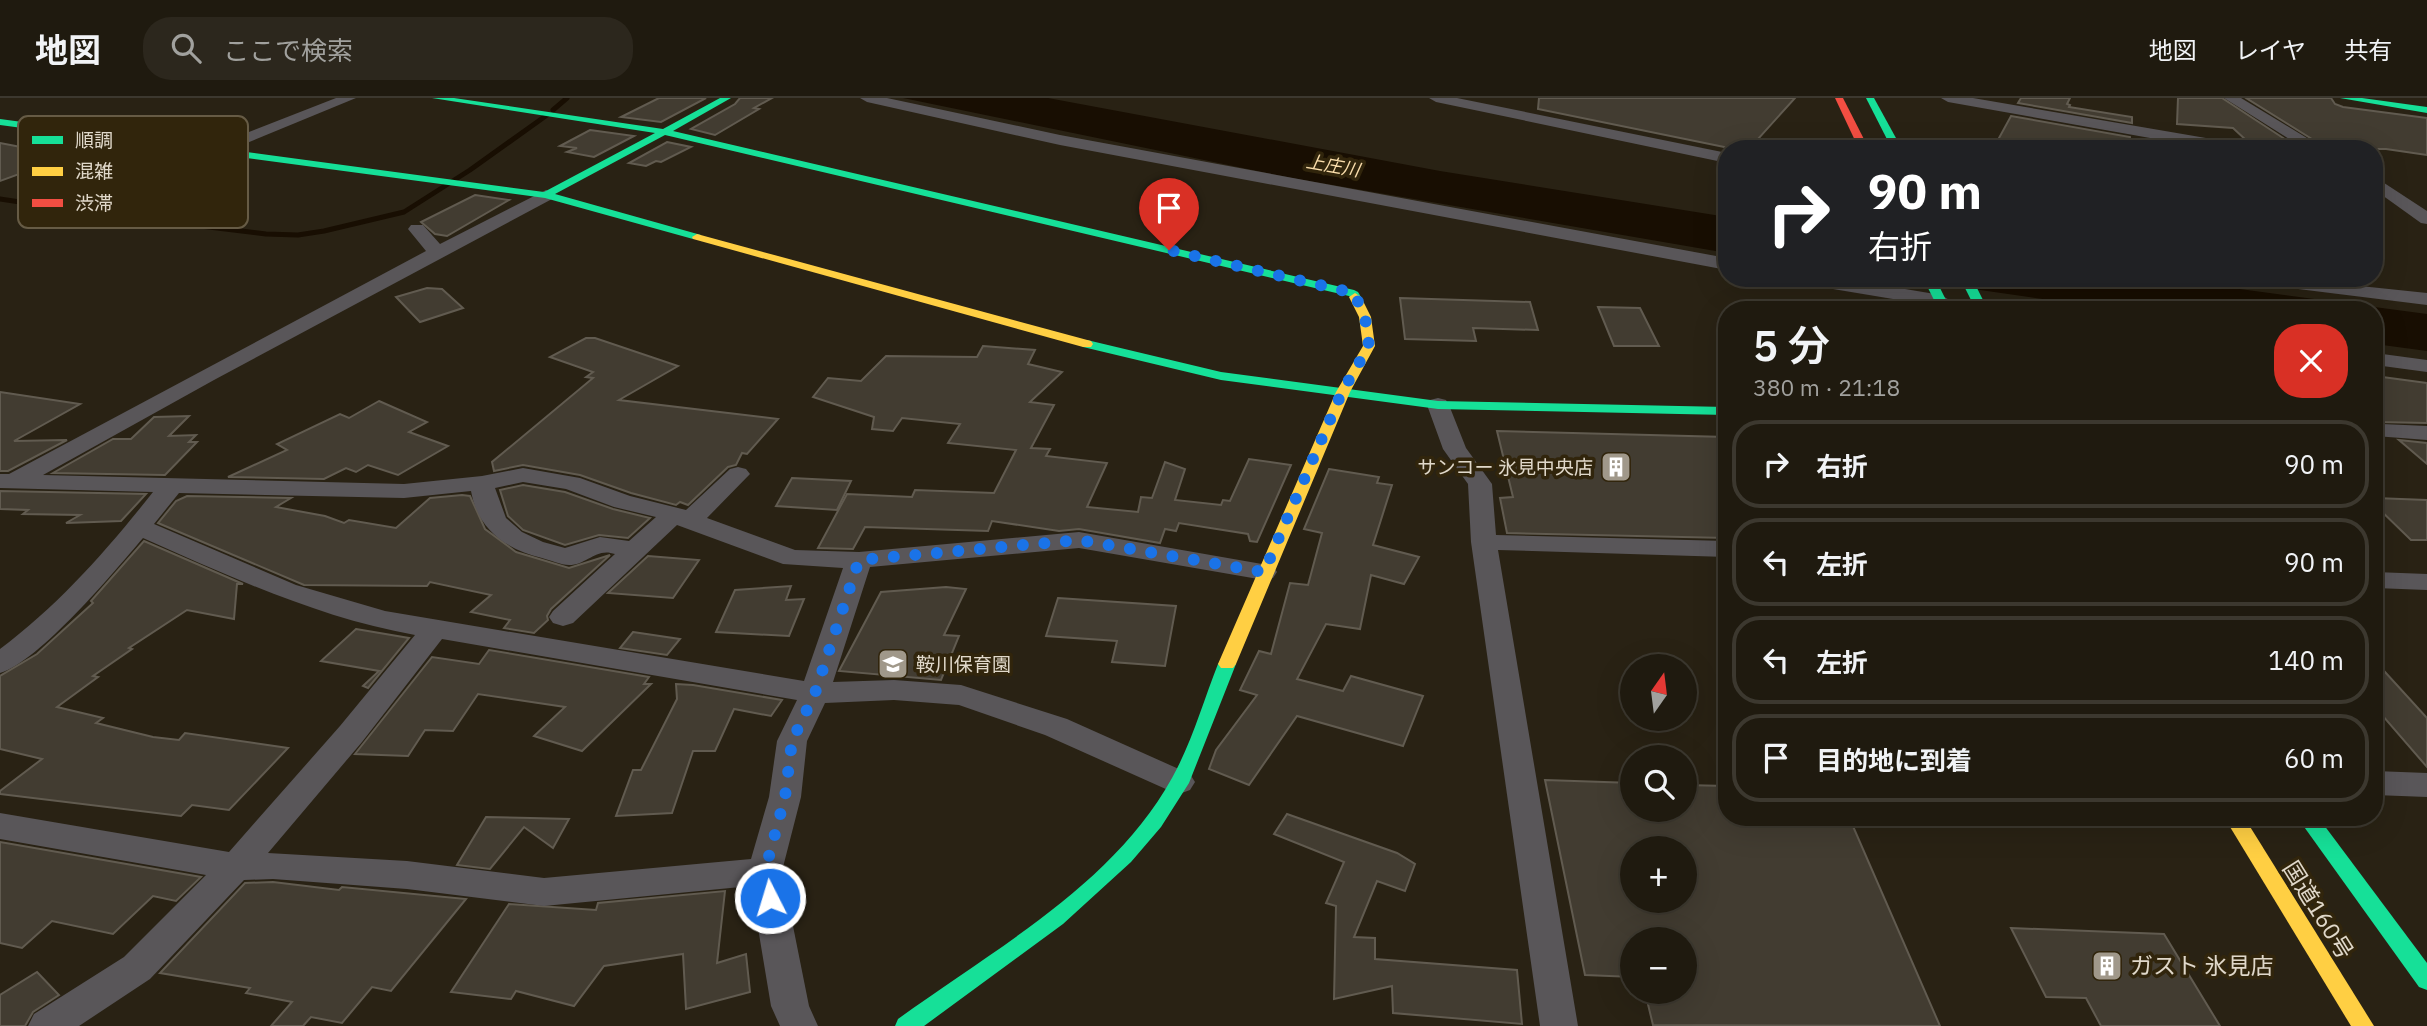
<!DOCTYPE html>
<html lang="ja">
<meta charset="utf-8">
<style>
:root{--surface:#1f1a0f;--page:#2c271d;--text:#f1f3f6;--muted:#a1a19e;--line:#3c382f}
body{margin:0;font-family:"IBM Plex Sans","Noto Sans JP",sans-serif;background:var(--page);color:var(--text);height:100vh;display:flex;flex-direction:column;font-size:26px;white-space:nowrap}
*{box-sizing:border-box;margin:0}
p{font-size:23px;color:var(--muted)}
.icon{flex:none;width:38px;height:38px;fill:none;stroke:currentColor;stroke-width:2;stroke-linecap:round;stroke-linejoin:round}
.map{position:relative;flex:1;overflow:hidden}
.panel{position:absolute;left:1718px;top:203px;width:665px;height:525px;display:flex;flex-direction:column;background:var(--surface);border-radius:28px;box-shadow:0 7px 28px #0002,0 0 0 2px var(--line)}
.panel>*{flex:none}
.guide{position:absolute;left:1718px;top:42px;width:665px;height:147px;border-radius:28px;box-shadow:0 7px 28px #0002,0 0 0 2px var(--line);background:#202124;color:#fff;overflow:hidden}
.needle{width:46px;rotate:14deg}
.fabs{position:absolute;left:1620px;top:556px;display:grid;gap:14px}
.fabs a{display:grid;place-items:center;width:77px;height:77px;border-radius:50%;background:var(--surface);box-shadow:0 7px 28px #0002,0 0 0 2px var(--line);font-size:35px}
.pin{position:absolute;display:grid;place-items:center;width:60px;height:60px;color:#fff;margin:-72px -30px;border-radius:50% 50% 50% 0;rotate:-45deg;box-shadow:0 0 7px #0007}
.pin .icon{rotate:45deg}
.me{position:absolute;width:77px;margin:-38px;rotate:355deg;stroke-linejoin:round;filter:drop-shadow(0 0 5px #0008)}
.turn{display:flex;align-items:center;gap:24px;height:147px;padding:0 35px;font-size:32px}
.turn .icon{width:91px;height:91px;stroke-width:2.5}
.turn b{display:block;font-size:49px;line-height:60px}
.round{display:grid;place-items:center;flex:none;width:74px;height:74px;border-radius:28px;background:var(--page)}
.head{display:flex;align-items:center;justify-content:space-between;height:119px;padding:0 35px}
h1{font-size:42px;font-weight:600;line-height:52px}
ul{padding:0;list-style:none}
li{display:flex;align-items:center;gap:21px;height:88px;margin:0 14px 10px;padding:0 21px;border:4px solid var(--line);border-radius:28px}
li div{flex:1}
li b{display:block;font-size:26px}
li em{font-style:normal}
header{display:flex;align-items:center;gap:42px;box-sizing:border-box;height:98px;padding:0 35px;background:var(--surface);border-bottom:2px solid var(--line)}
header strong{font-size:33px}
nav{display:flex;gap:38px;margin-inline-start:auto;font-size:24px}
.search{width:490px;height:63px;background:var(--page);display:flex;align-items:center;gap:18px;box-sizing:border-box;padding:0 24px;border-radius:28px;color:var(--muted);font-size:26px}
.map>svg:first-child{display:block}
</style>
<header>
<strong>地図</strong>
<div class="search"><svg class="icon" aria-label="search" viewBox="0 0 24 24"><circle cx="10" cy="10" r="6"/><path d="M15 15l6 6"/></svg>ここで検索</div>
<nav><a>地図</a><a>レイヤ</a><a>共有</a></nav>
</header>
<div class="map">
<svg width="2427" height="928" viewBox="0 0 2427 928">
<rect width="100%" height="100%" fill="#292214"/>
<g fill="#180e02">
<path d="M903,0h145l392,73 287,46v36l-435,-75z"/>
<path d="M1897,180h261l269,36v37l-52,-7v-34h-257z"/>
</g>
<g fill="none" stroke-linecap="round" stroke-linejoin="round">
<g stroke="#180e02" stroke-width="5">
<path d="M553,12l14,-12"/>
<path d="M0,101l53,8"/>
<path d="M77,113l189,23 32,1 26,-4 80,-19 66,-42 77,-55"/>
</g>
</g>
<g fill="#423c31" stroke="#615b50" stroke-width="2" fill-rule="evenodd">
<path d="M659,0h47l-45,24 -40,-5z"/>
<path d="M740,0h32l-18,10 5,1 -44,26 -24,-6 44,-25z"/>
<path d="M1539,0h256l-46,51h-15l-196,-40z"/>
<path d="M2021,0h49l-3,6 3,1 -1,2 63,10v6l-114,-20z"/>
<path d="M2178,0h44l78,51h-40l-3,-7 -10,-1 -14,-13 -56,-4z"/>
<path d="M2246,0h85l4,6 8,3 84,11v37l-41,-6h-58z"/>
<path d="M2011,18l119,21 -1,12h-136z"/>
<path d="M590,32l44,6 -40,21 -27,-5 10,-4 -17,-2z"/>
<path d="M667,44l24,5 -30,15 -5,-1 -10,5 -17,-3z"/>
<path d="M0,45l57,11 -7,2 13,2 -63,23z"/>
<path d="M475,97l34,5 -62,36 -12,-2 -14,-12z"/>
<path d="M427,190l15,1 21,19 -43,14 -24,-25z"/>
<path d="M1400,200l130,4 8,28 -65,-2 3,13 -71,-2z"/>
<path d="M1598,209l42,1 19,38h-45z"/>
<path d="M586,240h9l83,28 -59,34 159,19 -31,35 -5,-1 -6,12 -8,2 -40,38 -8,-3 -4,3 -45,-12 -51,-18 -57,-10 -29,6 -2,-9 101,-84 -7,-1 7,-5 -43,-15z"/>
<path d="M983,248l52,4 -7,14 34,8 -32,30 24,3 -23,43 19,1 -4,7 61,7 -20,44 51,5 3,-15 11,1 13,-36 20,7 -10,31 46,5 2,-5 7,1 19,-42 42,6 -34,77 -7,-1 -2,-7 -69,-11 -3,8 -11,-2 -5,14 -81,-14 -20,2 -67,-10 -4,10 -123,-4 -12,22 -35,-1 29,-54 65,3 3,-7 79,3 22,-43 -68,-7 12,-19 -58,-6 -9,13 -21,-2 2,-12 -61,-20 15,-19 33,3 25,-25 91,1z"/>
<path d="M2375,278l52,7v40l-49,-1 -3,-2z"/>
<path d="M0,294l80,12 -66,37 53,-1 -59,31h-8z"/>
<path d="M379,303l48,21 -18,10 39,14 -50,29 -30,-10 -12,7 -10,-4 -22,11 -96,-2 59,-27 -10,-6 63,-30 9,4z"/>
<path d="M189,318l-20,20 27,-1 -7,7h8l-32,33 -112,-2 60,-34h18l23,-22z"/>
<path d="M1497,333l230,6v101l-220,-5 -7,-35 13,-1z"/>
<path d="M2399,342l28,3v21z"/>
<path d="M1329,371l50,8 -2,6 15,2 -19,60 46,12 -15,27 -33,-9 -11,54 -34,-5 -29,55 46,12 8,-15 72,20 -20,50 -106,-30 -48,69 -40,-16 7,-19 41,-55 -17,-5 19,-39 12,3 19,-71 18,2 14,-52 -18,-4z"/>
<path d="M792,380l59,3 -14,29 -61,-4z"/>
<path d="M523,387l42,7 48,17 37,9 -22,20 -29,-3 -34,10 -42,-15 -15,-14 -8,-26z"/>
<path d="M0,393l146,3 -25,27 -55,2 14,-8 -57,-1 5,-4 -28,-1z"/>
<path d="M462,397l8,1 15,33 31,23 53,16 41,-13 -59,54 -4,7 1,4 -14,13 -30,-5 6,-8 -39,-8 20,-17 -61,-13 -3,4 -123,-1 -146,-62 18,-22 11,-5 104,2 -15,9 49,9 19,7 5,-3 47,8 34,-30z"/>
<path d="M2375,400l52,2v40h-16l-36,-35z"/>
<path d="M144,443l99,43h-6l-3,35 -47,-9 -58,38 3,1 -39,27 5,1 -41,30 46,11 -7,5 57,14 26,3 6,-7 103,15 -59,62 -37,-5 -11,11 -181,-22v-3l42,-32 -42,-10v-73l37,-22 56,-51 -2,-2z"/>
<path d="M648,458l51,4 -26,38 -65,-5z"/>
<path d="M791,488l-5,14 18,-1 -15,37 -73,-4 19,-42z"/>
<path d="M946,489l20,2 -22,46 15,1 -18,44 -102,-9 42,-79z"/>
<path d="M1058,500l118,8 -11,60 -53,-4 5,-21 -71,-5z"/>
<path d="M356,531l53,9 -41,50 -5,-2 16,-15 -58,-10z"/>
<path d="M633,534l47,7 -13,16 -47,-7z"/>
<path d="M489,552l160,27 -5,7h7l-69,67 -48,-15 31,-29 -87,-13 -25,37 -28,-1 -17,26 -53,-2 77,-97 47,7z"/>
<path d="M2375,563l52,57v49l-52,-60z"/>
<path d="M676,586l17,1 89,15 -11,16 -37,-7 -19,42h-22l-21,62 -56,3 17,-46h8l36,-71z"/>
<path d="M1545,682l88,3v27h52v-25l42,1v31h122l91,209 -287,-1 -8,-33h40v-52h-52v37l-48,-2zM1633,751h52v52h-52z"/>
<path d="M1287,716l110,39 18,11 -10,27 -28,-10 -23,56 21,1v21l142,11 5,54 -129,-11 -1,-27 -58,13 2,-93 -10,-3 18,-41 -70,-28z"/>
<path d="M486,719l45,1 38,1 -16,29 -29,-21 -34,42 -33,-4z"/>
<path d="M0,744l201,35 -25,24 -23,-5 -40,38 -61,-13 -30,27 -22,-5z"/>
<path d="M273,784l66,8 3,-3 124,12 -75,92 -19,-4 -30,36 -31,-6 -8,9h-32l21,-24 -46,-9 4,-5 -90,-15 85,-90z"/>
<path d="M725,793l-8,72 29,-9 4,38 -64,17 -3,-55 -79,12 -30,40 -58,-15 -5,8 -60,-7 58,-88 87,6 2,-7z"/>
<path d="M2011,830l153,6 56,92h-119l-15,-28 -40,-1z"/>
<path d="M37,874l22,23 -26,17 -8,14h-25v-31z"/>
</g>
<g fill="none" stroke-linecap="round" stroke-linejoin="round">
<g fill="#595659" fill-rule="evenodd">
<path d="M336,0h20l-136,56h-12l-2,-3 2,-3z"/>
<path d="M860,0h27l173,37 667,123v12l-667,-125 -193,-43z"/>
<path d="M1429,0h28l270,55v10l-291,-61z"/>
<path d="M1941,0h32l268,46 8,5h-37l-264,-47z"/>
<path d="M2224,0h17l84,51h-20z"/>
<path d="M2375,79l52,34v13l-6,-1 -46,-33z"/>
<path d="M546,92l9,5 -3,4 -338,181 -171,95 361,9 78,-8 41,-8 57,10 50,18 56,14 44,-41 8,-2 8,2 4,5 -43,44 88,32 64,2 220,-20 194,34 4,6 -4,6 -9,2 -185,-32 -209,19 -37,115 61,-2 67,5 106,34 123,55 5,8 -5,8 -11,4 -11,-4 -123,-55 -86,-30 -65,-5 -69,3 -18,38 -6,56 -19,74 27,135 9,20h-38l-9,-20 -20,-120 -207,20 -137,-17 -134,-10 -29,1 -94,99 -71,47h-51l6,-12 90,-57 82,-82 -206,-36v-26l229,39 111,-126 75,-91c-96,-17 -184,-58 -272,-97 -29,34 -103,123 -143,135v-24c59,-44 108,-100 153,-157l-153,-4v-14h9l417,-223 -18,-22 3,-4h12l17,19zM523,384l43,7 48,18 42,10 -27,24 -29,-4 -35,11 -22,-6 -21,-10 -16,-14 -11,-30zM471,393c7,39 35,58 71,67 8,2 19,7 27,7 18,0 27,-18 46,-11l-62,57 -4,6 4,6 10,3 10,-3 104,-98 106,39 60,4 -39,113 -419,-70 -89,-26 -142,-61 25,-31 225,5zM442,541l355,61 -20,41 -8,56 -18,62 -207,19 -137,-17 -139,-8 94,-111z"/>
<path d="M1794,180h45l102,17 10,6 -10,6 -138,-23z"/>
<path d="M2249,180h79l13,6 86,9v12l-169,-21z"/>
<path d="M1981,203l29,5 3,4h-40l-2,-3 3,-4z"/>
<path d="M2375,255l52,7v12l-52,-7z"/>
<path d="M1438,300l8,2 3,5 17,43 26,36 4,51 231,6v16l-229,-7 80,476h-38l-69,-484 -3,-58 -25,-35 -16,-44 3,-5z"/>
<path d="M2382,326l45,2v14l-52,-4v-10z"/>
<path d="M2375,474l52,2v16l-52,-2z"/>
<path d="M2375,673l52,2v24l-52,-2z"/>
</g>
<g fill="#16e098" fill-rule="evenodd">
<path d="M432,0h22l209,31 57,-31h11l-58,33 681,159 4,2 3,5 -6,4 -6,-5 -684,-161 -110,59 146,41v4h-8l-148,-41 -545,-73v-6l544,73 111,-59z"/>
<path d="M1866,0h8l28,51h-10z"/>
<path d="M2340,0h22l65,9v6z"/>
<path d="M1923,180h12l16,32h-12z"/>
<path d="M1960,180h12l16,32h-12z"/>
<path d="M1087,242l134,32 217,29 289,6v8l-289,-6 -217,-29 -138,-33 -2,-3z"/>
<path d="M1227,560l6,2 3,4 -47,119 -28,44 -30,35 -68,62 -139,102h-29l3,-7c96,-70 215,-134 274,-241 20,-36 31,-76 46,-114l3,-4z"/>
<path d="M2297,719h21l109,146v27l-8,-3z"/>
</g>
<g fill="#ffcf43" fill-rule="evenodd">
<path d="M697,136l394,107 2,3 -2,3h-8l-390,-108 -1,-2z"/>
<path d="M1355,195l6,4 10,20 4,29 -25,46 -114,272 -3,4h-12l-3,-4 118,-272 27,-46 -4,-29 -10,-20z"/>
<path d="M2224,719h20l130,209h-23z"/>
</g>
<path fill="#f24e42" fill-rule="evenodd" d="M1835,0h8l26,51h-10z"/>
</g>
<g fill="none" stroke-linecap="round" stroke-linejoin="round">
<path stroke="#1a73e8" stroke-width="12" stroke-dasharray="0 21.6" d="M770,800l-5,-27 20,-74 7,-56 23,-48 44,-133 220,-20 185,32 78,-180 27,-46 -4,-29 -11,-24 -185,-43"/>
</g>
<defs>
<g id="building-square" transform="scale(1.575)"><rect x="-9" y="-9" width="18" height="18" rx="4" fill="#a0988a" stroke="#31250c"/><path d="M-4-6H4V6H1V3H-1V6H-4ZM-2.5-4.3h1.7v1.8h-1.7ZM.8-4.3h1.7v1.8H.8ZM-2.5-1h1.7V.8h-1.7ZM.8-1h1.7V.8H.8Z" fill="#fff"/></g>
<g id="school-square" transform="scale(1.575)"><rect x="-9" y="-9" width="18" height="18" rx="4" fill="#a0988a" stroke="#31250c"/><path d="M0-5L7-2L0 1L-7-2ZM-4 1L0 2.5L4 1V4Q0 6-4 4Z" fill="#fff"/></g>
</defs>
<g fill-rule="evenodd">
<use href="#building-square" x="1616" y="369"/>
<use href="#school-square" x="893" y="566"/>
<use href="#building-square" x="2107" y="868"/>
</g>
<g text-anchor="middle" stroke-width="7" stroke-linejoin="round" paint-order="stroke">
<g font-size="18" font-style="italic" fill="#faddab" stroke="#31250c">
<text transform="translate(1333 68) rotate(10)" y="6">上庄川</text>
</g>
<g font-size="19" fill="#e0d8ca" stroke="#31250c" text-anchor="end">
<text x="1593" y="376">サンコー 氷見中央店</text>
<text x="916" y="573" text-anchor="start">鞍川保育園</text>
</g>
<g font-size="23" fill="#e0d8ca" stroke="#31250c">
<text transform="translate(2318 812) rotate(58)" y="8">国道160号</text>
</g>
<g font-size="23" fill="#e0d8ca" stroke="#31250c" text-anchor="start">
<text x="2130" y="876">ガスト 氷見店</text>
</g>
</g>
<rect x="18" y="18" width="230" height="112" rx="10" fill="#31250c" stroke="#665b45" stroke-width="2"/>
<rect x="32" y="38" width="31" height="8" fill="#16e098"/>
<rect x="32" y="69" width="31" height="9" fill="#ffcf43"/>
<rect x="32" y="101" width="31" height="8" fill="#f24e42"/>
<g font-size="19" fill="#e0d8ca">
<text x="75" y="49">順調</text>
<text x="75" y="80">混雑</text>
<text x="75" y="112">渋滞</text>
</g>
</svg>
<div class="fabs">
<a><svg class="needle" viewBox="-14 -14 28 28"><path d="M0-13l5 13h-10z" fill="#e53935"/><path d="M0 13l5-13h-10z" fill="#a1a19e"/></svg></a>
<a><svg class="icon" aria-label="search" viewBox="0 0 24 24"><circle cx="10" cy="10" r="6"/><path d="M15 15l6 6"/></svg></a>
<a>+</a>
<a>−</a>
</div>
<div class="pin" style="left:1169px;top:152px;background:#d93025"><svg class="icon" aria-label="arrive" viewBox="0 0 24 24"><path d="M6 21V4h12l-3 4 3 4H6"/></svg></div>
<svg class="me" style="left:770px;top:800px" viewBox="-20 -20 40 40"><circle r="17" fill="#1a73e8" stroke="#fff" stroke-width="3"/><path d="M0-11L8 9 0 5-8 9z" fill="#fff"/></svg>
<div class="guide">
<div class="turn"><svg class="icon" aria-label="right" viewBox="0 0 24 24"><path d="M7 20v-9h11M14 6l5 5-5 5"/></svg><div><b>90 m</b>右折</div></div>
</div>
<section class="panel">
<div class="head"><div><h1>5 分</h1><p>380 m · 21:18</p></div><a class="round" style="background:#d93025;color:#fff"><svg class="icon" aria-label="close" viewBox="0 0 24 24"><path d="M6 6l12 12M18 6L6 18"/></svg></a></div>
<ul>
<li><svg class="icon" aria-label="right" viewBox="0 0 24 24"><path d="M7 20v-9h11M14 6l5 5-5 5"/></svg><div><b>右折</b></div><em>90 m</em></li>
<li><svg class="icon" aria-label="left" viewBox="0 0 24 24"><path d="M17 20v-9H6M10 6l-5 5 5 5"/></svg><div><b>左折</b></div><em>90 m</em></li>
<li><svg class="icon" aria-label="left" viewBox="0 0 24 24"><path d="M17 20v-9H6M10 6l-5 5 5 5"/></svg><div><b>左折</b></div><em>140 m</em></li>
<li><svg class="icon" aria-label="arrive" viewBox="0 0 24 24"><path d="M6 21V4h12l-3 4 3 4H6"/></svg><div><b>目的地に到着</b></div><em>60 m</em></li>
</ul>
</section>
</div>
